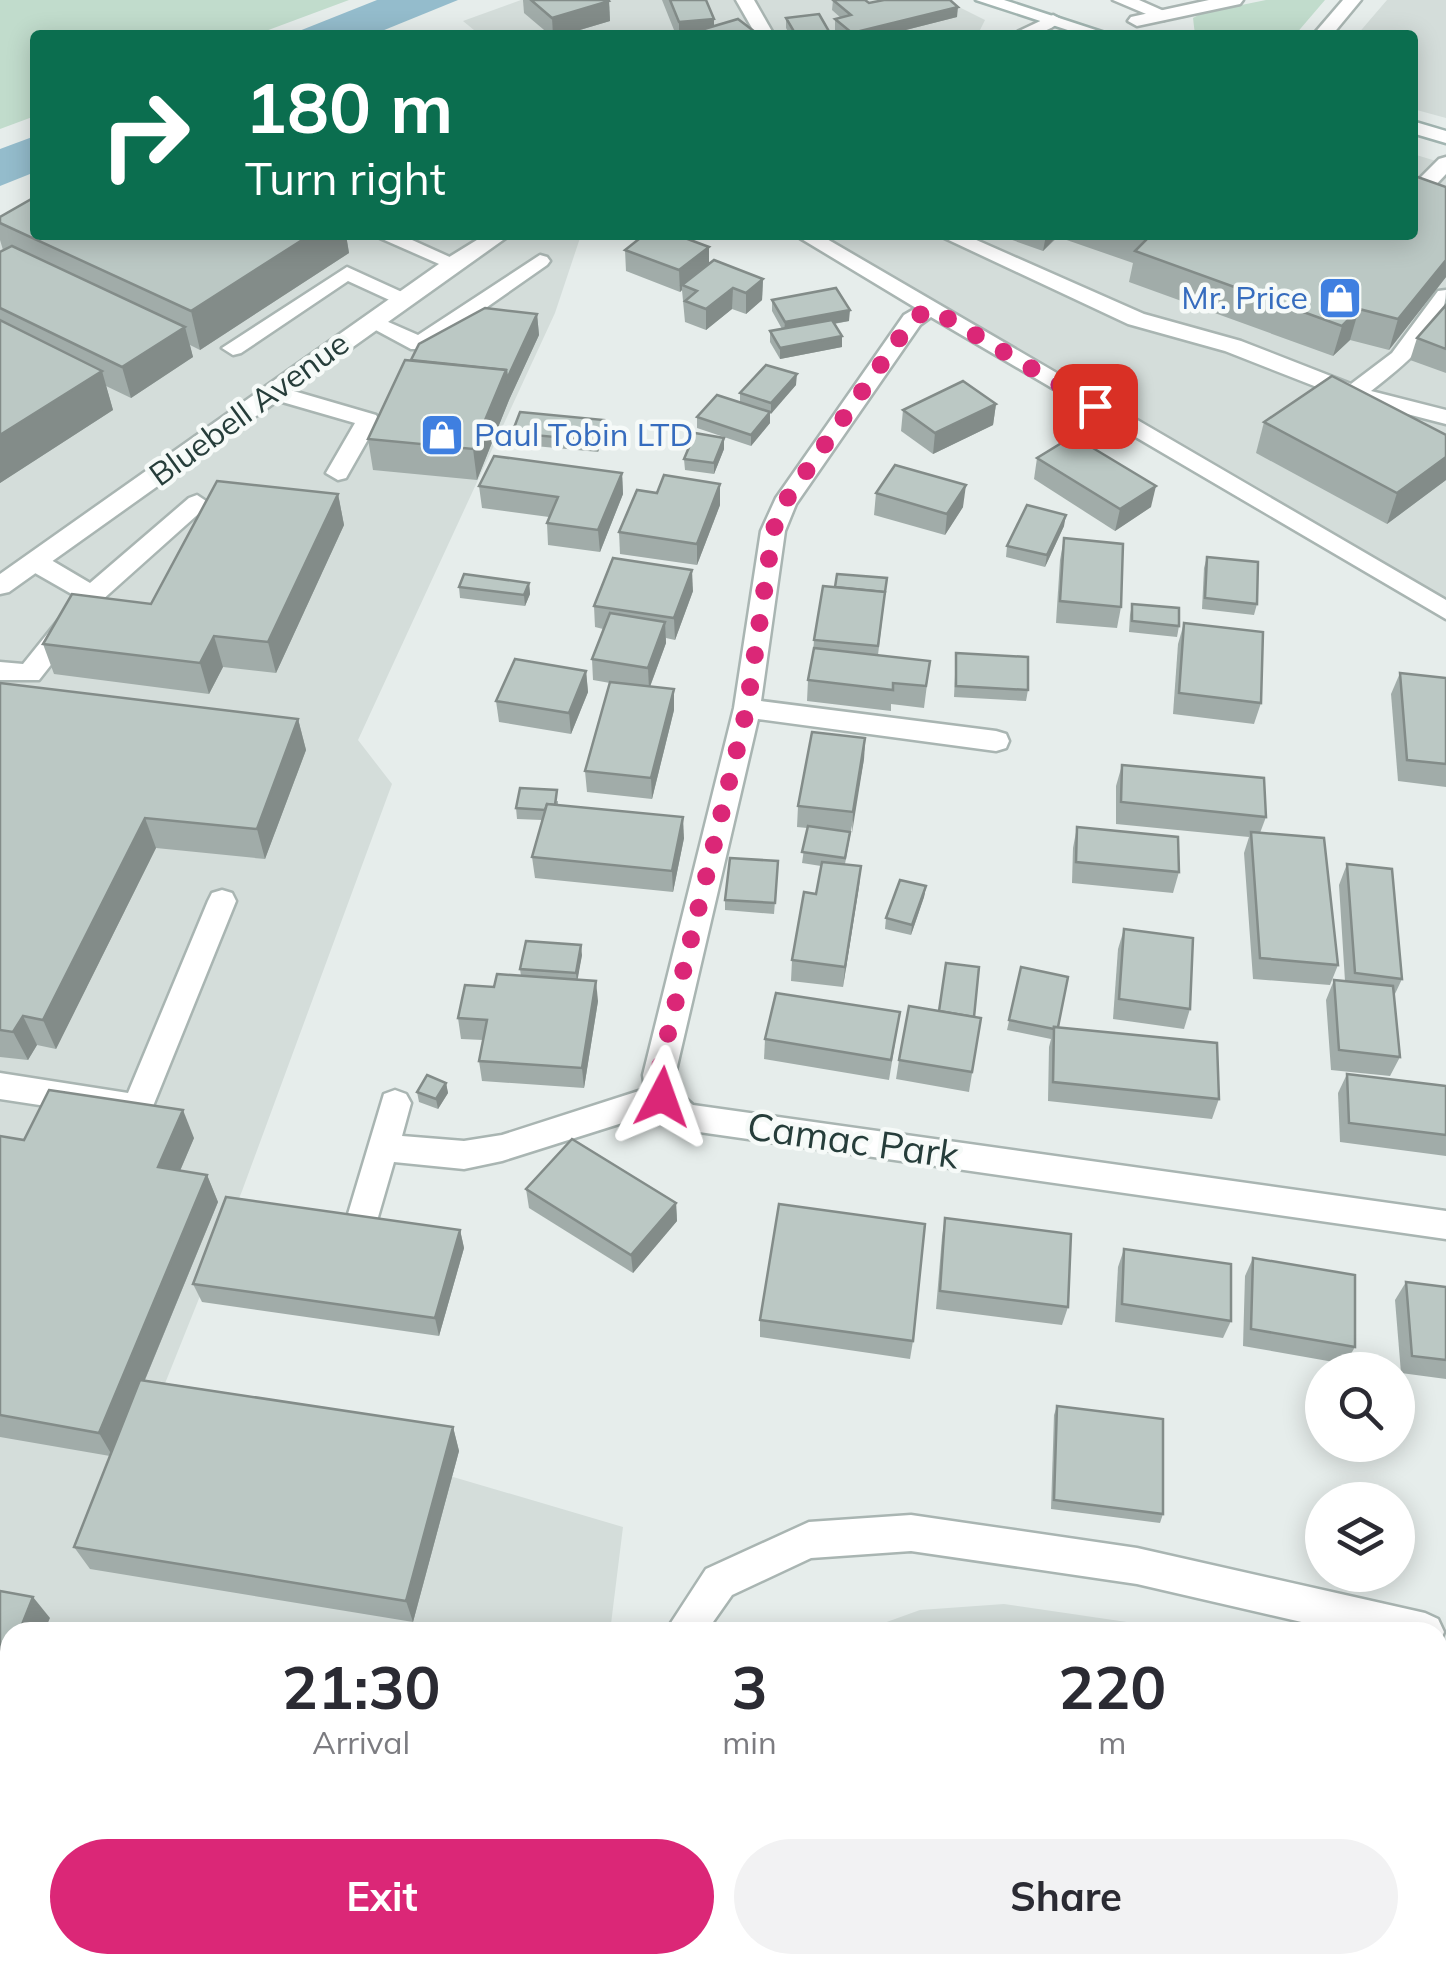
<!DOCTYPE html>
<style>
:root{--surface:#fff;--page:#f2f2f3;--text:#2b2b33;--muted:#7c7c81;--accent:#db2777}
body{margin:0;font-family:Mulish,sans-serif;background:var(--page);color:var(--text);height:100vh;display:flex;flex-direction:column;font-size:38px;white-space:nowrap}
*{box-sizing:border-box;margin:0}
p{font-size:32px;color:var(--muted)}
.icon{flex:none;width:55px;height:55px;fill:none;stroke:currentColor;stroke-width:2;stroke-linecap:round;stroke-linejoin:round}
.map{position:relative;flex:1;overflow:hidden}
.side{position:absolute;left:0px;top:1622px;width:1448px;height:352px;display:flex;flex-direction:column;background:var(--surface);border-radius:30px 30px 0 0;box-shadow:0 5px 25px #0003}
.side>*{flex:none}
.top-card{position:absolute;left:30px;top:30px;width:1388px;height:210px;border-radius:10px;box-shadow:0 5px 25px #0003;background:#0b6e4f;color:#fff;overflow:hidden}
.tools{position:absolute;left:1305px;top:1352px;display:grid;gap:20px}
.tools a{display:grid;place-items:center;width:110px;height:110px;border-radius:50%;background:var(--surface);box-shadow:0 5px 25px #0003;font-size:50px}
.pin{position:absolute;display:grid;place-items:center;width:85px;height:85px;color:#fff;margin:-42px;border-radius:20px;box-shadow:0 5px 15px #0006}
.me{position:absolute;width:110px;margin:-55px;rotate:4deg;stroke-linejoin:round;filter:drop-shadow(0 0 8px #0008)}
.turn{display:flex;align-items:center;gap:35px;height:210px;padding:0 50px;font-size:45px}
.turn .icon{width:130px;height:130px;stroke-width:2.5}
.turn b{display:block;font-size:70px;line-height:85px}
.eta{display:flex;justify-content:space-evenly;align-items:center;height:170px;text-align:center}
.eta b{font-size:60px;font-weight:700;line-height:70px}
.primary-button{display:flex;gap:20px;margin-top:auto;padding:20px 50px}
.primary-button a{flex:1;height:115px;border-radius:60px;background:var(--accent);color:#fff;font-size:40px;font-weight:700;line-height:115px;text-align:center}
.primary-button a+a{background:var(--page);color:var(--text)}
.map>svg:first-child{display:block}
</style>
<div class="map">
<svg width="1446" height="1974" viewBox="0 0 1446 1974">
<rect width="100%" height="100%" fill="#e6edeb"/>
<g fill="#d4ddda">
<path d="M521,0h424l40,20 -5,10 -12,5h-488l-17,-14z"/>
<path d="M1387,0h59v118l-33,-9 -1,-74h-55z"/>
<path d="M1413,154l33,10v447l-647,-376h613z"/>
<path d="M0,221l35,14h546l-26,78 -197,427 34,44 -150,407 -80,200 461,136 -13,105h-600v333h559l-1,9h-568z"/>
<path d="M1004,1604l191,28h-336l61,-22z"/>
<path d="M1438,1668l8,1v305h-757v-9h749z"/>
</g>
<g fill="#c1dccc">
<path d="M0,0h349l-94,35h-220v81l-35,13z"/>
<path d="M1266,0h59l-30,35h-100l-2,-17 9,-5z"/>
</g>
<g fill="#94bccc">
<path d="M377,0h81l-86,35h-83z"/>
<path d="M35,136v36l-35,14v-37z"/>
</g>
<g fill="none" stroke-linecap="round" stroke-linejoin="round">
<g stroke="#a9b5b2" stroke-width="5">
<g id="lane">
<path d="M1113,0h26l34,15 -9,5 -6,-1z"/>
<path d="M1446,157v17l-17,18h-17v-12l5,1 22,-22z"/>
<path d="M373,235h28l62,28 -10,6 -7,-2z"/>
<path d="M938,235h27l179,79 97,27 110,43 41,-31 46,-62 8,-1c0,43 -43,76 -75,101l75,19v14l-101,-26 -120,-47 -97,-27z"/>
<path d="M540,255l7,2 3,4 -3,4 -120,84h-16l-52,-28 11,-7 48,21z"/>
<path d="M347,267l68,31 -11,6 -8,-1 -48,-22 -107,72 -8,2 -11,-7z"/>
<path d="M273,385l103,30 3,5 -33,58 -8,2 -12,-7 29,-50 -90,-26 -3,-5z"/>
<path d="M197,495l12,8 -4,5 -104,93 -62,79h-39v-18l23,2 54,-67 -49,-28 -3,-6 3,-6h18l44,26 99,-85z"/>
<path d="M222,890l10,3 4,8 -87,215 -11,4 -138,-21v-26l128,20 80,-192 4,-8z"/>
</g>
</g>
<g stroke="#a9b5b2" stroke-width="5">
<g id="street">
<path d="M736,0h18l20,35h-18z"/>
<path d="M1209,0h34l-3,4 -103,22 -9,-5 3,-4z"/>
<path d="M1343,0h18l-29,35h-19z"/>
<path d="M1053,15l9,5c-15,14 -31,15 -51,15z"/>
<path d="M485,235h25l-501,357 -9,2v-20l446,-315z"/>
<path d="M795,235h25l626,365v19l-515,-302 -11,8 -124,179 -11,27 -24,170 235,30 10,3 3,7 -3,7 -10,3 -238,-32 -83,356 2,16 16,14 753,106v28l-761,-109 -28,-18 -155,49 -38,8 -70,-7 -18,62 -12,4 -12,-4 -4,-10 36,-120 11,-4 11,4 5,9 -9,33 62,5 38,-6 143,-46 -2,-14 91,-367 27,-177 15,-33 128,-183 12,-7z"/>
<path d="M911,1515l226,33 288,65 13,6 6,13 -6,14v-14h-93l-208,-48 -226,-33 -100,7 -79,37 -26,37h-41l41,-63 103,-47z"/>
<rect x="585" y="1965" width="42" height="9"/>
</g>
</g>
<g stroke="#a2b5b1" stroke-width="5">
<g id="secondary">
<path d="M976,0h28l107,35h-28z"/>
<path d="M1412,121l34,10v12l-34,-10z"/>
</g>
</g>
<use href="#lane" fill="#fff" fill-rule="evenodd"/>
<use href="#street" fill="#fff" fill-rule="evenodd"/>
<use href="#secondary" fill="#fff" fill-rule="evenodd"/>
</g>
<g fill="#a1aca9">
<path d="M523,0h85l1,1 1,20 -47,14h-13l-26,-22z"/>
<path d="M662,0h44l8,26 45,9h-83z"/>
<path d="M833,0l36,3 41,-2 47,16 -71,18h-45l-6,-5v-11l6,-1 -9,-8z"/>
<path d="M786,18l44,15v2h-40l-4,-7z"/>
<path d="M1446,187v90l-57,73 -39,-10 -17,16 -204,-74 4,-19 -75,-26 -15,14 -45,-16h414z"/>
<path d="M0,217l35,18h311l3,18 -149,97 -10,-5 3,12 -62,41 -25,-12 7,24 -113,73v-231l3,-2 -3,-10z"/>
<path d="M625,250l84,14 54,15 -1,21 -16,14 -14,-5 -26,21 -21,-8 -3,-32 -2,2 -54,-21z"/>
<path d="M772,300l77,21 -15,3 8,23 -62,12 -10,-17v-11l12,-2 -10,-18z"/>
<path d="M1446,305v68l-36,-13 7,-22z"/>
<path d="M537,314l2,21 -30,65 -32,80 -104,-10 -5,-31 43,-79z"/>
<path d="M796,385l-26,29v9l-19,23 -54,-18v-11l43,-14v-10z"/>
<path d="M996,404l-3,21 -60,29 -32,-23 2,-21z"/>
<path d="M1264,422l182,13v45l-59,44 -131,-71z"/>
<path d="M605,431l-7,21 -84,-8 -2,-11z"/>
<path d="M724,449l-10,25 -29,-4 -1,-11z"/>
<path d="M1037,458l114,49 -36,24 -81,-52z"/>
<path d="M622,473l1,21 -23,58 -52,-7 -1,-22 2,-6 -67,-9 -3,-22z"/>
<path d="M720,484v21l-23,60 -77,-11 -1,-22 38,-39z"/>
<path d="M876,493l87,14 -18,28 -71,-20z"/>
<path d="M338,494l6,31 -68,148 -53,-6 -14,27 -155,-20 -11,-30 108,-40z"/>
<path d="M1064,526l-19,41 -39,-10 1,-11z"/>
<path d="M1064,538l57,69 -4,21 -61,-5 4,-63z"/>
<path d="M1207,557l50,47 -3,11 -52,-6 2,-41z"/>
<path d="M887,578l-9,77 52,6 -6,47 -33,-4v7l-84,-10 1,-21 5,-27 1,-13 21,-53z"/>
<path d="M529,583l1,11 -5,12 -65,-8 -1,-11z"/>
<path d="M693,591l-18,49 -9,-2v5l-16,44 24,2v21l-22,89 -65,-7 -2,-21 25,-88 -17,-3 -1,-21 11,-30 -8,-2 -1,-21z"/>
<path d="M1132,604l47,22 -2,11 -48,-5 1,-17z"/>
<path d="M1184,623l77,80 -7,21 -81,-10 5,-70z"/>
<path d="M956,653l72,37 -2,11 -72,-4z"/>
<path d="M586,671l2,21 -17,42 -72,-12 -3,-21z"/>
<path d="M1400,673l46,5v109l-48,-6 -7,-87z"/>
<path d="M0,683l298,36 8,31 -41,109 -109,-11 -100,201 -19,-4 -9,15 -28,-3z"/>
<path d="M865,738l-1,21 -19,105 16,2 -18,121 -52,-6 1,-21 24,-66 5,-28 -19,-3 5,-35 -10,-1 1,-21z"/>
<path d="M1122,765l144,52 -6,16 78,132 -8,20 -77,-6 -9,-126 5,-16 -133,-13v-38z"/>
<path d="M558,801v4l126,33 -11,54 -138,-14 -3,-21 10,-37 -25,-1 -1,-11z"/>
<path d="M1077,827l102,45 -6,21 -101,-10 1,-35z"/>
<path d="M778,861l-4,53 -49,-4v-10z"/>
<path d="M1347,864l55,115 -8,17 6,61 -10,19 -59,-6 -5,-70 8,-20 11,1 -6,-96z"/>
<path d="M926,886l-2,11 -13,38 -26,-6 1,-11z"/>
<path d="M1124,929l66,80 -6,20 -71,-10 5,-70z"/>
<path d="M582,955l-5,24 21,22 -14,87 -102,-7 -3,-20 4,-21 -22,-1 -3,-21 63,-42 -1,-7z"/>
<path d="M1021,967l37,60 161,72 -7,20 -164,-18 1,-54 2,-8 -44,-9z"/>
<path d="M900,1012l-11,68 -125,-21 1,-20z"/>
<path d="M974,1017l7,1 -12,74 -73,-13 3,-19z"/>
<path d="M1347,1074l99,12v70l-106,-14 -2,-49z"/>
<path d="M446,1083l2,10 -10,16 -19,-7 -2,-10z"/>
<path d="M0,1136l24,4 170,-2 -14,33 27,4 11,27 -73,178 308,47 6,24 -46,171 -323,-53 -16,-22 36,-91 -110,-19z"/>
<path d="M526,1189l150,14 1,18 -44,52 -104,-65z"/>
<path d="M945,1218l123,89 -6,18 -126,-16 6,-72z"/>
<path d="M460,1230l4,18 -25,88 -237,-34 -9,-18z"/>
<path d="M1124,1249l107,72 -8,17 -108,-16 3,-55z"/>
<path d="M1253,1258l102,89 -10,17 -102,-18 2,-70z"/>
<path d="M1406,1282l40,5v92l-45,-6 -6,-73z"/>
<path d="M760,1320l153,21 -3,18 -150,-22z"/>
<path d="M1057,1406l106,108 -3,9 -109,-14 3,-94z"/>
<path d="M1093,1965h345l8,9h-353z"/>
</g>
<g fill="#838c89">
<path d="M609,1l1,20 -47,14h-10l-1,-17z"/>
<path d="M958,7l-1,10 -71,18h-34v-2z"/>
<path d="M714,19v16h-35v-13z"/>
<path d="M310,235h36l3,18 -149,97 -9,-39z"/>
<path d="M1046,235h12l-15,16z"/>
<path d="M709,247v21l-27,17v5l-2,2 -1,-22z"/>
<path d="M1446,260v17l-57,73 9,-31z"/>
<path d="M763,279l-1,21 -16,14v-21z"/>
<path d="M733,288l-1,21 -26,21v-21z"/>
<path d="M1359,309l-9,31 -17,16 9,-30z"/>
<path d="M850,310l-1,11 -65,11 1,-10z"/>
<path d="M537,314l2,21 -30,65 -32,80 -4,-31 33,-79z"/>
<path d="M185,327l8,30 -62,41 -9,-31z"/>
<path d="M842,336v11l-62,12v-11z"/>
<path d="M102,371l11,39 -113,73v-48z"/>
<path d="M797,374l-1,11 -25,29v-11z"/>
<path d="M996,404l-3,21 -60,29 2,-21z"/>
<path d="M770,412v11l-19,23v-11z"/>
<path d="M604,420l1,11 -7,21 -1,-11z"/>
<path d="M724,438v11l-10,25v-11z"/>
<path d="M1446,457v23l-59,44 10,-31z"/>
<path d="M622,473l1,21 -23,58 -2,-22z"/>
<path d="M720,484v21l-23,60v-21z"/>
<path d="M966,485l-3,22 -18,28 2,-21z"/>
<path d="M1156,486l-5,21 -36,24 5,-22z"/>
<path d="M338,494l6,31 -68,148 -8,-31z"/>
<path d="M1066,515l-2,11 -19,41 2,-12z"/>
<path d="M692,570l1,21 -18,49 -1,-22z"/>
<path d="M529,583l1,11 -5,12 -1,-11z"/>
<path d="M665,622l1,21 -17,46 -1,-21z"/>
<path d="M214,636l9,31 -14,27 -9,-31z"/>
<path d="M586,671l2,21 -17,42 -2,-21z"/>
<path d="M674,689v21l-22,89 -1,-21z"/>
<path d="M298,719l8,31 -41,109 -8,-30z"/>
<path d="M865,738l-1,21 -12,74 1,-21z"/>
<path d="M683,817l1,21 -11,54 -1,-21z"/>
<path d="M145,818l11,30 -100,201 -13,-29z"/>
<path d="M861,866l-2,21 -16,100 2,-20z"/>
<path d="M926,886l-2,11 -13,38 1,-10z"/>
<path d="M581,945l1,10 -5,28 -1,-10z"/>
<path d="M596,981l2,20 -14,87 -2,-20z"/>
<path d="M23,1016l14,29 -9,15 -15,-28z"/>
<path d="M446,1083l2,10 -10,16 -2,-10z"/>
<path d="M183,1110l11,28 -24,56 -12,-27z"/>
<path d="M207,1175l11,27 -105,255 -14,-24z"/>
<path d="M676,1203l1,18 -44,52 -2,-18z"/>
<path d="M460,1230l4,18 -25,88 -4,-18z"/>
<path d="M453,1427l6,24 -46,171 -7,-21z"/>
<path d="M33,1597l17,21 -6,14h-25z"/>
<path d="M10,1654v65l-10,25v-66z"/>
<path d="M340,1965h12l-1,9h-12z"/>
</g>
<g fill="#bbc8c4" stroke="#838c89" stroke-width="2.5">
<path d="M531,0h77l1,1 -57,17z"/>
<path d="M670,0h36l8,19 -35,3z"/>
<path d="M833,0h32l4,3 15,-3h66l8,7 -106,26 -17,-14 16,-4z"/>
<path d="M819,14l11,19 -34,2 -10,-17z"/>
<path d="M738,19l21,16h-75z"/>
<path d="M1412,175l34,12v73l-48,59 -39,-10 -17,17 -207,-75 15,-15 -4,-1h266z"/>
<path d="M35,197v38h275l-119,76 -191,-88v-6z"/>
<path d="M644,235h33l32,12 -30,23 -54,-20z"/>
<path d="M12,246l173,81 -63,40 -122,-59v-56z"/>
<path d="M714,260l49,19 -17,14 -13,-5 -27,21 -21,-8 12,-10 -15,-6z"/>
<path d="M836,288l14,22 -65,12 -13,-22z"/>
<path d="M1446,305v44l-29,-11z"/>
<path d="M485,308l52,6 -30,65 -1,-9 -95,-10 8,-16z"/>
<path d="M0,320l102,51 -102,64z"/>
<path d="M832,320l10,16 -62,12 -10,-17z"/>
<path d="M405,360l101,10 -33,79 -105,-10z"/>
<path d="M766,365l31,9 -26,29 -31,-10z"/>
<path d="M1332,376l114,59v22l-49,36 -133,-71z"/>
<path d="M963,381l33,23 -61,29 -32,-23z"/>
<path d="M717,395l53,17 -19,23 -54,-18z"/>
<path d="M520,412l84,8 -7,21 -85,-8z"/>
<path d="M695,433l29,5 -10,25 -30,-4z"/>
<path d="M1073,436l83,50 -36,23 -83,-51z"/>
<path d="M494,456l128,17 -24,57 -51,-7 11,-26 -79,-11z"/>
<path d="M895,465l71,20 -19,29 -71,-21z"/>
<path d="M664,475l56,9 -23,60 -78,-12 18,-42 20,3z"/>
<path d="M217,481l121,13 -70,148 -54,-6 -14,27 -157,-19 29,-50 79,10z"/>
<path d="M1027,505l39,10 -19,40 -40,-9z"/>
<path d="M1064,538l59,6 -2,63 -61,-6z"/>
<path d="M1207,557l51,5 -1,42 -52,-6z"/>
<path d="M613,558l79,12 -18,48 -80,-12z"/>
<path d="M464,574l65,9 -5,12 -65,-8z"/>
<path d="M837,574l50,4 -2,14 -50,-5z"/>
<path d="M823,586l62,6 -7,54 -64,-6z"/>
<path d="M1132,604l47,4v18l-47,-5z"/>
<path d="M610,613l55,9 -17,46 -56,-9z"/>
<path d="M1184,623l79,9 -2,71 -82,-10z"/>
<path d="M814,648l116,13 -4,25 -33,-3v7l-85,-10z"/>
<path d="M956,653l72,4v33l-72,-4z"/>
<path d="M515,659l71,12 -17,42 -73,-12z"/>
<path d="M1400,673l46,5v86l-39,-4z"/>
<path d="M610,682l64,7 -23,89 -66,-7z"/>
<path d="M0,683l298,36 -41,110 -112,-11 -102,202 -20,-4 -10,16 -13,-2z"/>
<path d="M812,732l53,6 -12,74 -55,-6z"/>
<path d="M1122,765l142,13 2,39 -145,-15z"/>
<path d="M520,788l37,2 -2,15 -8,-1 -2,6 -29,-2z"/>
<path d="M547,804l136,13 -11,54 -140,-14z"/>
<path d="M808,826l42,6 -5,26 -43,-6z"/>
<path d="M1077,827l101,10 1,35 -103,-10z"/>
<path d="M1251,832l73,6 14,127 -78,-7z"/>
<path d="M730,858l48,3 -3,42 -50,-3z"/>
<path d="M822,862l39,4 -16,101 -53,-7 12,-68 12,2z"/>
<path d="M1347,864l45,5 10,110 -47,-6z"/>
<path d="M900,880l26,6 -14,39 -26,-7z"/>
<path d="M1124,929l69,9 -3,71 -71,-10z"/>
<path d="M526,941l55,4 -5,28 -56,-4z"/>
<path d="M946,963l33,4 -5,50 -35,-6z"/>
<path d="M1021,967l47,10 -10,50h-4v2l-45,-9z"/>
<path d="M497,974l99,7 -14,87 -103,-7 8,-41 -29,-2 7,-33 29,2z"/>
<path d="M1334,980l59,6 7,71 -61,-7z"/>
<path d="M776,993l124,19 -9,48 -126,-21z"/>
<path d="M909,1006l72,12 -9,54 -73,-12z"/>
<path d="M1054,1027l163,16 2,56 -166,-17z"/>
<path d="M1347,1074l99,12v49l-97,-12z"/>
<path d="M427,1075l19,8 -10,16 -19,-7z"/>
<path d="M49,1090l134,20 -25,57 49,8 -108,258 -99,-18v-279l24,4z"/>
<path d="M572,1139l104,64 -45,52 -105,-66z"/>
<path d="M226,1197l234,33 -25,88 -242,-34z"/>
<path d="M779,1204l146,20 -12,117 -153,-21z"/>
<path d="M945,1218l126,16 -3,73 -128,-16z"/>
<path d="M1124,1249l107,15v57l-109,-17z"/>
<path d="M1253,1258l102,17v72l-104,-18z"/>
<path d="M1406,1282l40,5v73l-34,-4z"/>
<path d="M140,1380l313,47 -47,174 -332,-54z"/>
<path d="M1057,1406l106,13v95l-109,-14z"/>
<path d="M0,1591l33,6 -14,35h-9v22l-10,24z"/>
<path d="M1438,1699l8,1v274h-341l1,-9h332z"/>
<path d="M0,1809h10v156h330l-1,9h-339z"/>
</g>
<g fill="none" stroke-linecap="round" stroke-linejoin="round">
<path stroke="#db2777" stroke-width="18" stroke-dasharray="0 32.4" d="M662,1097l-4,-22 89,-367 26,-177 11,-28 128,-183 18,-12 165,98"/>
</g>
<defs>
<g id="shop-square" transform="scale(2.25)"><rect x="-9" y="-9" width="18" height="18" rx="4" fill="#3f7fe0" stroke="#f6faf8"/><path d="M-5-2.5h2.3a2.7 3.5 0 0 1 5.4 0H5L5.5 6h-11ZM-1.5-2.5h3a1.5 2.3 0 0 0-3 0Z" fill="#fff"/></g>
</defs>
<g fill-rule="evenodd">
<use href="#shop-square" x="1340" y="298"/>
<use href="#shop-square" x="442" y="435"/>
</g>
<g text-anchor="middle" stroke-width="9" stroke-linejoin="round" paint-order="stroke">
<g font-size="32" fill="#366cbe" stroke="#f6faf8" text-anchor="end">
<text x="1308" y="309">Mr. Price</text>
<text x="474" y="446" text-anchor="start">Paul Tobin LTD</text>
</g>
<g font-size="32" fill="#263d3a" stroke="#f6faf8">
<text transform="translate(249 409) rotate(-36)" y="11">Bluebell Avenue</text>
</g>
<g font-size="38" fill="#263d3a" stroke="#f6faf8">
<text transform="translate(853 1141) rotate(8)" y="13">Camac Park</text>
</g>
</g>
</svg>
<div class="tools">
<a><svg class="icon" aria-label="search" viewBox="0 0 24 24"><circle cx="10" cy="10" r="6"/><path d="M15 15l6 6"/></svg></a>
<a><svg class="icon" aria-label="layers" viewBox="0 0 24 24"><path d="M12 4l9 5-9 5-9-5zM3 14l9 5 9-5"/></svg></a>
</div>
<div class="pin" style="left:1095px;top:406px;background:#d93025"><svg class="icon" aria-label="arrive" viewBox="0 0 24 24"><path d="M6 21V4h12l-3 4 3 4H6"/></svg></div>
<svg class="me" style="left:662px;top:1097px" viewBox="-20 -20 40 40"><path d="M0-17L14 15 0 8-14 15z" fill="#db2777" stroke="#fff" stroke-width="4"/></svg>
<div class="top-card">
<div class="turn"><svg class="icon" aria-label="right" viewBox="0 0 24 24"><path d="M7 20v-9h11M14 6l5 5-5 5"/></svg><div><b>180 m</b>Turn right</div></div>
</div>
<section class="side">
<div class="eta">
<div><b>21:30</b><p>Arrival</p></div>
<div><b>3</b><p>min</p></div>
<div><b>220</b><p>m</p></div>
</div>
<div class="primary-button"><a>Exit</a><a>Share</a></div>
</section>
</div>
